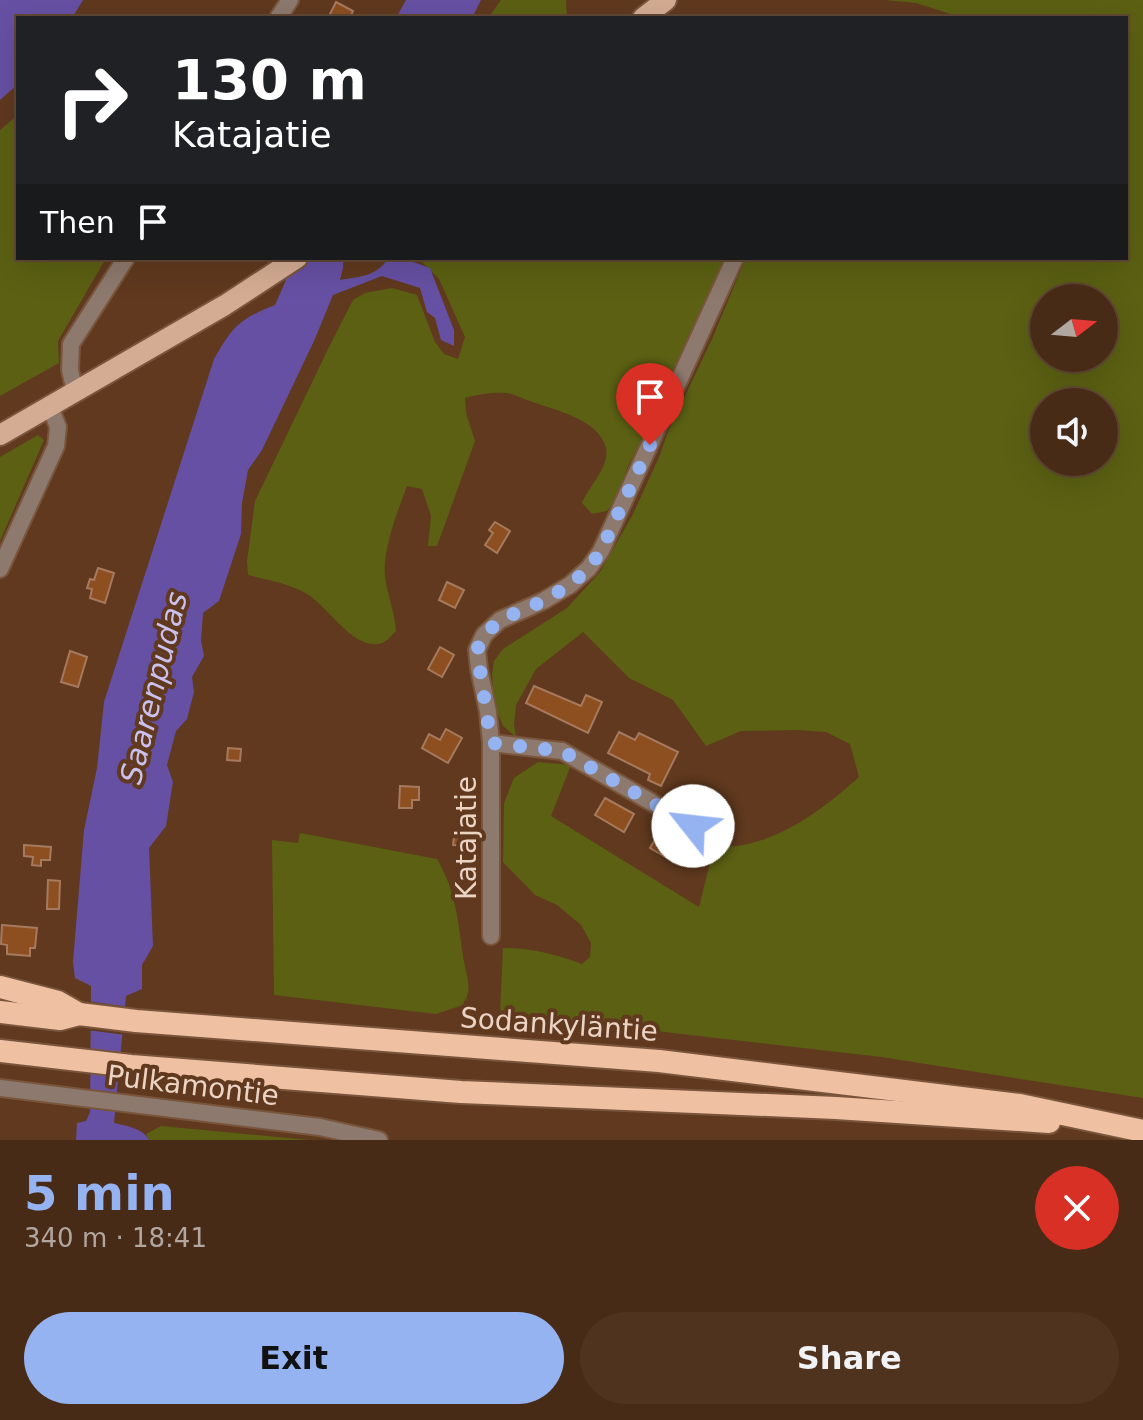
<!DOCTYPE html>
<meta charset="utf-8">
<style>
:root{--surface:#482b16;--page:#4f331f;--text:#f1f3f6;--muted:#b1a7a1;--line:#604735;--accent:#95b2f1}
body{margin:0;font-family:"DejaVu Sans",sans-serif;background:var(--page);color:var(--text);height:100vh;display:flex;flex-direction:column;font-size:30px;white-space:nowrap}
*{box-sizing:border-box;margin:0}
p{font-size:26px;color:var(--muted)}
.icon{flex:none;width:44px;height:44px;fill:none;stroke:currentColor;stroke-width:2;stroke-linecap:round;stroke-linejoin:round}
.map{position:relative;height:1140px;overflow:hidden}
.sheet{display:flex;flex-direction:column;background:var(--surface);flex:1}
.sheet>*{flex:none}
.top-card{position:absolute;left:16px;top:16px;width:1112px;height:244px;border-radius:0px;box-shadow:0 8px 32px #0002,0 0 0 2px var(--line);background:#202124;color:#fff;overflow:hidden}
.needle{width:52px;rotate:74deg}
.tools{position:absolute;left:1030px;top:284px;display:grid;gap:16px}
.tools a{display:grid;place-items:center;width:88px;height:88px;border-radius:50%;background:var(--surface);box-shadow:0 8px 32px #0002,0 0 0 2px var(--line);font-size:40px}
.pin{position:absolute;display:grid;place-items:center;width:68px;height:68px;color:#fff;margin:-82px -34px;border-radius:50% 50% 50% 0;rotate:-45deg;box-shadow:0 0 8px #0007}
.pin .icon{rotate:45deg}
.me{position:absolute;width:88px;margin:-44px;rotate:299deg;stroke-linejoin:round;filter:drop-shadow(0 0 6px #0008)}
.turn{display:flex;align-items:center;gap:28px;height:168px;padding:0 24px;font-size:36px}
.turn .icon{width:104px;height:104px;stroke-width:2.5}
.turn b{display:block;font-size:56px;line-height:68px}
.then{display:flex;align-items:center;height:76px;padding:0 24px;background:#0003;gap:16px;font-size:30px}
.round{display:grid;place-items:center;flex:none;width:84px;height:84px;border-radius:42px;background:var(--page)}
.headline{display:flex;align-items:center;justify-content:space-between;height:136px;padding:0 24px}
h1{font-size:48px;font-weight:800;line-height:60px;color:var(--accent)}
.primary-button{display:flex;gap:16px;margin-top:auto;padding:16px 24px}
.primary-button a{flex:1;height:92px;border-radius:48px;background:var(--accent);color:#111;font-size:32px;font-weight:800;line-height:92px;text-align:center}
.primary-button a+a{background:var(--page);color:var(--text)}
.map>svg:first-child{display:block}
</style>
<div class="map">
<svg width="1143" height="1140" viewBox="0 0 1143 1140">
<rect width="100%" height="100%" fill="#60391e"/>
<g fill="#5b6013" fill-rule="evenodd">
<path d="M501,0h65l1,18h-79z"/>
<path d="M885,0h258v1098l-262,-41 -381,-44 3,-65c28,0 52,6 79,16l8,-7 1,-14 -10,-18 -24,-20 -22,-10 -32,-33 1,-59 10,-25 24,-16 33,3 -20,51 148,91 15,-60c56,3 106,-35 145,-70l-9,-33 -24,-12 -28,-2 -57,1 -35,15 -33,-46 -44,-22 -46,-46 -47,37 -20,36 -2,19 2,13 -13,-11 -9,-22 -2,-30 2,-13 9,-12 64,-41 33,-36 33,-58 27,-59 7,-21 45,-95 34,-81h380v-240h-163l-47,-15zM1044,298h60v60h-60zM1044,402h60v60h-60z"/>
<path d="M18,115v143h88l-48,83 1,22 -59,33v-266z"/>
<path d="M418,258h306l-41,102 -55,106 -12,33 -9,12 -15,3 -10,-11c6,-16 28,-36 24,-55 -7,-29 -52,-38 -76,-47 -7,-2 -15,-7 -23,-8 -15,-1 -28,1 -42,5l1,15 9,28 -38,105h-9l3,-30 -9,-27 -15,-3c-9,24 -25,65 -22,90 2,19 10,36 11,55 -4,4 -9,10 -14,12 -28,9 -53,-36 -75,-49 -16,-10 -40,-14 -59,-19l-1,-14 8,-60 74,-154 24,-47 12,-7 27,-5 25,7 18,47 9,12 14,5 7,-22 -26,-58z"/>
<path d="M38,435l6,5 -44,101v-84z"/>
<path d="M300,833l137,26c20,34 21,65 27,103 2,11 6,21 4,31 -1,5 -4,8 -5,12l-27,9 -162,-19 -2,-155 26,3z"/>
<path d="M161,1126l148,14h-160l-3,-6z"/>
</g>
<g fill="#6650a3">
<path d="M0,0h83l-11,18h-54v66l-18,16z"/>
<path d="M406,0h75l-9,18h-76z"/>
<path d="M274,258h69v10l-3,12c23,-4 34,-3 49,-22h13l28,10 24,62v16l-13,-6 -6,-22 -8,-6 -7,-24 -38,-12 -49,19 -19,46 -52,109 -14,20 -6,33 -1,31 -22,67 -16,12 -2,28 3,15 -12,21 2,15 -7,27 -11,12 -9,34 6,17 -7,44 -17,22 4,98 -11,19v24l-16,7 -12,127c12,3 29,5 35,17h-73l1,-17 9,-2 4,-9 1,-126 -16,-8 -2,-16 11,-132 13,-62 7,-66 110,-343c19,-33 25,-40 61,-54l11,-25z"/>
</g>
<path fill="#60391e" d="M87,1001l42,6 -3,28 -39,-5z"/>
<g fill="#8d4e20" stroke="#a67a5e" stroke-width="2">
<path d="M336,2l17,9 -3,7h-22z"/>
<path d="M495,522l15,9 -13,22 -12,-8 8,-12 -4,-3z"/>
<path d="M98,568l16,5 -9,30 -15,-5 2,-9 -5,-1 3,-9 4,1z"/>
<path d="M447,582l17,8 -9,18 -16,-8z"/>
<path d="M440,647l14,8 -12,22 -14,-8z"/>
<path d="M70,651l17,6 -9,30 -17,-5z"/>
<path d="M534,686l47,20 5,-11 16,7 -14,31 -62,-30z"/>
<path d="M446,729l16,9 -14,25 -26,-15 7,-14 11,6z"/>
<path d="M619,732l16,8 4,-7 39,19 -17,34 -13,-6 2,-6 -42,-21z"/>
<path d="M228,748l13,1 -1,12 -13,-1z"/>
<path d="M400,786l19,1v13h-7v8h-13z"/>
<path d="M605,798l29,16 -10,18 -29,-17z"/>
<path d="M455,830l23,2 -2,16 -23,-3z"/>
<path d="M660,831l24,14 -10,17 -24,-14z"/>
<path d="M24,845l27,2 -1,13h-9v6l-9,-1 1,-8 -9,-1z"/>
<path d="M48,880l12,1 -1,28h-12z"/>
<path d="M2,925l35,3 -2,20h-5v8l-23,-2v-9l-6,-1z"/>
</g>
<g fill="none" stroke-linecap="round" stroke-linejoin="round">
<g stroke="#79553c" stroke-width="20">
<g id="minor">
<path d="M278,18l12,-18"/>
<path d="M75,392l-5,-22 1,-26 55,-86"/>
<path d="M0,569l56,-123 2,-19 -8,-20"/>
<path d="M491,743l71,8 131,75"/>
<path d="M491,936v-193l-3,-31 -9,-43 -2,-19 7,-15 16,-15 43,-19 27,-16 19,-17 12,-17 134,-293"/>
<path d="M0,1088l320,39 59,13"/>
</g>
</g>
<g stroke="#79553c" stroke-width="24">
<g id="major">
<path d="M643,18l23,-18"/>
<path d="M0,435l225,-130 72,-47"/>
</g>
</g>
<g stroke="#79553c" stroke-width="26">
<g id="highway">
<path d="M0,987l58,15 21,12"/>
<path d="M0,1012l60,7 19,-5 57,7 523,40 361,44 123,26"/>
<path d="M0,1051l131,15 330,26 375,16 213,14"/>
</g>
</g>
<use href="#minor" stroke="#8d796d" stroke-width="16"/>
<use href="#major" stroke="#d4ac93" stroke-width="20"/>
<use href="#highway" stroke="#f0c0a2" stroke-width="22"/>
</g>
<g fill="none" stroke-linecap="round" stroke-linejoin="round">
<path stroke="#95b2f1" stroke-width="14" stroke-dasharray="0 25.2" d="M650,445l-49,106 -12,17 -19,17 -27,16 -43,19 -16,15 -7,15 14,93 71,8 131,75"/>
</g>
<g text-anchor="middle" stroke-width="8" stroke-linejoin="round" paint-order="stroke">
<g font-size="28" fill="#ecd4c5" stroke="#60391e">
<text transform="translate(466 838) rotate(-90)" y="10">Katajatie</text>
<text transform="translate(559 1024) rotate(4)" y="10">Sodankyläntie</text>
<text transform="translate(193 1085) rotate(7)" y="10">Pulkamontie</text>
</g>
<g font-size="30" font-style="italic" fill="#cac1ef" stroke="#60391e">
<text transform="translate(154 688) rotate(-76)" y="10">Saarenpudas</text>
</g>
</g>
</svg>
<div class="tools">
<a><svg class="needle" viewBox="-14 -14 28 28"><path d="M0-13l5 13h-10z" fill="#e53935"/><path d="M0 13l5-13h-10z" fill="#b1a7a1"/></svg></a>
<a><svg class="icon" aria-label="sound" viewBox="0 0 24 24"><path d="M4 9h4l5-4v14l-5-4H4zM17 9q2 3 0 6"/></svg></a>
</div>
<div class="pin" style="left:650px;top:445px;background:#d93025"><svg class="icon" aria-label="arrive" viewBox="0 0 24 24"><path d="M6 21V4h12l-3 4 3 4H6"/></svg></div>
<svg class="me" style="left:693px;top:826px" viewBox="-20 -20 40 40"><circle r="19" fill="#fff"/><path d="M0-13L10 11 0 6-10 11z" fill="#95b2f1"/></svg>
<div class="top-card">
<div class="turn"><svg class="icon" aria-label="right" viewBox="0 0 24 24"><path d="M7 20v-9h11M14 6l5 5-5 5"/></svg><div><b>130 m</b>Katajatie</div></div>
<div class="then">Then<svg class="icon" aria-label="arrive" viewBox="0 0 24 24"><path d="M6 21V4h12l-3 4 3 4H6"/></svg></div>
</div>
</div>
<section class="sheet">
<div class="headline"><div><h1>5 min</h1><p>340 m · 18:41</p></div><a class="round" style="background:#d93025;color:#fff"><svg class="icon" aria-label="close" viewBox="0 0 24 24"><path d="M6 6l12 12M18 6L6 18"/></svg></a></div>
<div class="primary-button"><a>Exit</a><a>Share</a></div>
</section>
